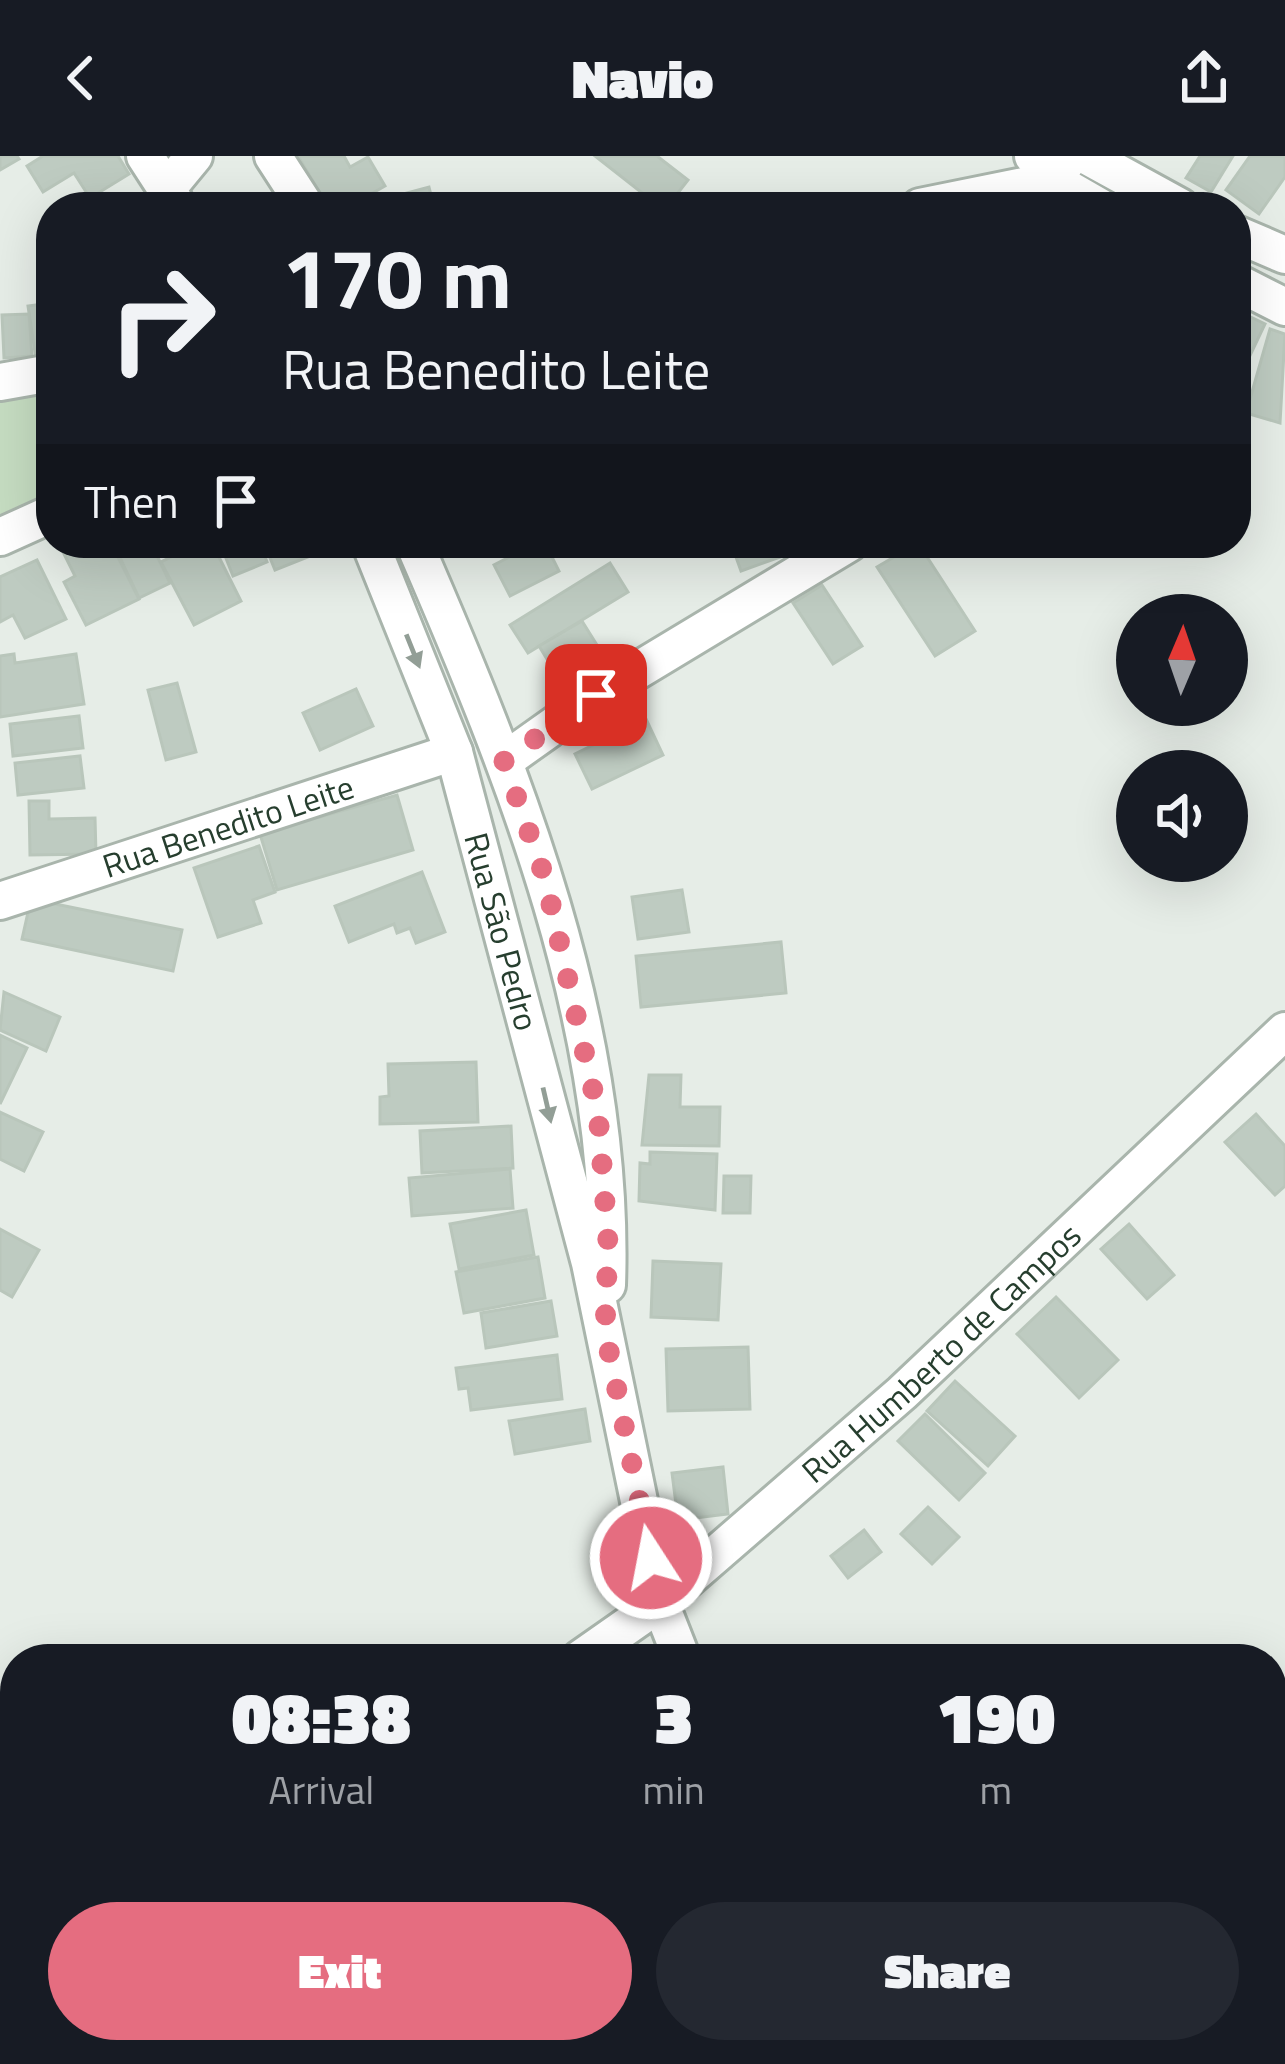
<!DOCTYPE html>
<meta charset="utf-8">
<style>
:root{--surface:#171b24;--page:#242831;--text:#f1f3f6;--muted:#9ea1a6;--accent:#e56d80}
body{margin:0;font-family:"Titillium Web",sans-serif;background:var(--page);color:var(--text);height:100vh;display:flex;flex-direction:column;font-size:45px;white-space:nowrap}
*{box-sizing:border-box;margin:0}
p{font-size:39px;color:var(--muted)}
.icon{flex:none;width:66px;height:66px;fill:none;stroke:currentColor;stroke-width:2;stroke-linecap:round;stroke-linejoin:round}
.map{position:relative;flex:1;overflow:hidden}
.sheet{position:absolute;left:0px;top:1488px;width:1287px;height:420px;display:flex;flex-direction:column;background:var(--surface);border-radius:48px 48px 0 0;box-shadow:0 12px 48px #0002}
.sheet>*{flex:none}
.hud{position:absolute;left:36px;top:36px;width:1215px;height:366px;border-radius:48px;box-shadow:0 12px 48px #0002;background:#171b24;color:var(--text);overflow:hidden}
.needle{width:78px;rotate:2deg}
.buttons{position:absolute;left:1116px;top:438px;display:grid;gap:24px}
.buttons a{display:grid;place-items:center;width:132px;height:132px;border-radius:50%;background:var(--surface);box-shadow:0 12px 48px #0002;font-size:60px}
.pin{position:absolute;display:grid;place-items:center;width:102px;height:102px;color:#fff;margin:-51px;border-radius:24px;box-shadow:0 6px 18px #0006}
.me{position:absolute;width:132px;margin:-66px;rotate:349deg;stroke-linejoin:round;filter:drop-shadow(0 0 9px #0008)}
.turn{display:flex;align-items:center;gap:42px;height:252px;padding:0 48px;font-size:54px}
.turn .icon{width:156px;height:156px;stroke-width:2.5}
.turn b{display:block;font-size:84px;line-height:102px}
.then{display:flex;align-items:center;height:114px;padding:0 48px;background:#0003;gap:24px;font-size:45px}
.eta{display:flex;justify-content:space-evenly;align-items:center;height:204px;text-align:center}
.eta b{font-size:72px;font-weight:800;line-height:84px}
.cta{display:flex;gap:24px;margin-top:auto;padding:24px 48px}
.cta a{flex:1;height:138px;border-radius:72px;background:var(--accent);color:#fff;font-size:48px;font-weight:800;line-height:138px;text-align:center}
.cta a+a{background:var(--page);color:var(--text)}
header{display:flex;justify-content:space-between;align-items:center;height:156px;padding:0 48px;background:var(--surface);font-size:54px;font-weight:800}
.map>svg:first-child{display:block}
</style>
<header><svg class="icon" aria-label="back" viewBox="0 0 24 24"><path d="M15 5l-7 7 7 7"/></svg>Navio<svg class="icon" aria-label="share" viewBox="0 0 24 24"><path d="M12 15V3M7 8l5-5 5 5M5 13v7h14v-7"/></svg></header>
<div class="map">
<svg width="1285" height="1908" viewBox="0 0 1285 1908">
<rect width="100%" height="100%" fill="#e6ede7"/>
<path fill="#c5dcc1" d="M51,231v114l-51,26v-131z"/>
<g fill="#becbc1" stroke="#b9c6bb" stroke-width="3">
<path d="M0,0h17l2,3 -19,11z"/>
<path d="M43,0h75l11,18 -39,24 -16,-25 -31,19 -16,-26z"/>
<path d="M298,0h46l6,11 18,-10 17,29 -37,21h-20z"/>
<path d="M595,0h62l31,24 -21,27h-7z"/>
<path d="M1200,0h33l-22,36 -25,-14z"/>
<path d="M1250,0h35v21l-26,37 -33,-24z"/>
<path d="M429,31l5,20h-59l-2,-5z"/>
<path d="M51,147v54l-15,2 -8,-53z"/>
<path d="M1236,154l29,14 -29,61z"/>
<path d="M29,158l3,42 -28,2 -2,-43z"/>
<path d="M1270,173l15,5 -5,89 -34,-10z"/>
<path d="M66,387h45l28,56 -53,26 -22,-43 11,-6 -15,-30z"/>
<path d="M113,387h38l19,40 -31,15z"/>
<path d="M199,387h13l29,58 -47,24 -33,-63z"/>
<path d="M220,387h40l7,19 -34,14z"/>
<path d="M264,387h50l4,10 -43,17z"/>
<path d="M536,387h9l14,28 -49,25 -16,-31z"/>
<path d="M731,387h44l5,14 -39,14z"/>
<path d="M918,387l57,88 -40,25 -58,-89z"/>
<path d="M37,404l29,59 -41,19 -12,-23 -13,7v-45z"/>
<path d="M610,407l18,29 -100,61 -18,-28z"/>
<path d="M822,429l40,61 -29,18 -40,-61z"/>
<path d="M582,465l20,32 -43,26 -20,-33z"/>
<path d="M14,498l1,9 61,-9 8,50 -84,13v-61z"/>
<path d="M177,527l19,69 -30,8 -18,-70z"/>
<path d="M356,533l17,37 -53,24 -17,-37z"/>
<path d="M79,560l4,32 -70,8 -3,-32z"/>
<path d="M646,563l17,36 -71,34 -17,-35z"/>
<path d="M80,600l4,32 -66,7 -3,-32z"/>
<path d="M397,639l16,55 -136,40 -17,-56z"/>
<path d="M29,645h20v18l46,-1 1,36 -66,1z"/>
<path d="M259,690l16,46 -22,8 8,23 -43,14 -24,-69z"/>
<path d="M422,716l23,60 -29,11 -6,-15 -13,5 -3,-9 -45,18 -14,-36z"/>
<path d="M682,734l7,42 -51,7 -6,-42z"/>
<path d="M31,743l151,31 -9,41 -151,-32z"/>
<path d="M781,786l5,51 -145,14 -5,-51z"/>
<path d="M4,836l56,25 -14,34 -46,-21z"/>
<path d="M0,879l27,13 -27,56z"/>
<path d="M476,906l2,60 -98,2v-27l9,-1 -1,-32z"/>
<path d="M649,919h32l-1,32h40l-1,39 -77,-1z"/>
<path d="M0,956l43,20 -19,39 -24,-12z"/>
<path d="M1256,958l29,32v40l-10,9 -50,-53z"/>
<path d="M511,970l2,42 -91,5 -2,-42z"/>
<path d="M650,996l67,2 -2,56 -76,-9 1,-38 10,1z"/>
<path d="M510,1013l3,39 -101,8 -3,-38z"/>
<path d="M724,1020h27l-1,37h-27z"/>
<path d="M526,1054l8,45 -75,14 -9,-45z"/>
<path d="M1129,1068l45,51 -27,24 -46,-50z"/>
<path d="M0,1073l39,21 -27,47 -12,-7z"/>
<path d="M538,1101l7,41 -81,15 -8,-41z"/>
<path d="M653,1105l68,3 -3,56 -67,-3z"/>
<path d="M1056,1141l62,63 -39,38 -62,-64z"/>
<path d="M551,1145l6,35 -71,12 -5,-35z"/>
<path d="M748,1191l2,62 -82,2 -2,-62z"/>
<path d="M557,1199l5,44 -91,11 -3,-22 -9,1 -3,-21z"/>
<path d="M955,1225l60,55 -27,30 -61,-55z"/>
<path d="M585,1253l5,32 -75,13 -6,-33z"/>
<path d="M925,1258l60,59 -26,27 -61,-59z"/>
<path d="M723,1311l5,47 -50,6 -6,-47z"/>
<path d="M928,1351l31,30 -27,27 -31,-30z"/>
<path d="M864,1374l17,22 -33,26 -17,-22z"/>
<path d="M1285,1652v33l-13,-11z"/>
<path d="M1278,1814l7,7v49l-13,-12v-38z"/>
<path d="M1272,1870l13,11v27h-27l-17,-15h31z"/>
<path d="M297,1893h44l2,15h-45z"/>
<path d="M751,1893h31l-19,15z"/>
<path d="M988,1893h32l15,15h-49l-7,-6z"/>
<path d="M1210,1893h3l16,15h-33z"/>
<path d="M798,1896l8,12h-27z"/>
</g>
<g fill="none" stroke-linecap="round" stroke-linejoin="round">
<g stroke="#a9b5ac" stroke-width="42">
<g id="minor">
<path d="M145,0l33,51"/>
<path d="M273,0l33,51"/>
<path d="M1033,0l20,24 47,27"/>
<path d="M1087,0l93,51"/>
<path d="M166,34l28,-34"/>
<path d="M920,51l133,-27 18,-24"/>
<path d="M1236,78l49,21"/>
<path d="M1236,126l49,25"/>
<path d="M0,226l51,-9"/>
<path d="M0,381l51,-23"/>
<path id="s1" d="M370,387l84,209 136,511 70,340 22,56"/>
<path d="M414,387c101,233 202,483 193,742"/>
<path d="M504,605l93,-66 252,-152"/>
<path id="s2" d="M0,745l454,-149"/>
<path id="s3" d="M580,1503l80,-56 242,-210 383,-362"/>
<path d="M1272,1777l13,-12"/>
<path d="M371,1893l2,15"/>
<path d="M831,1893l6,15"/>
<path d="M14,1908l20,-15"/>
<path d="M1133,1908l16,-15"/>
</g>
</g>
<use href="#minor" stroke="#fff" stroke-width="36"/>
</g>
<defs><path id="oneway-solid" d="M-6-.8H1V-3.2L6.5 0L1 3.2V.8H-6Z" transform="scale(3)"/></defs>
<g fill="#929e96">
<use href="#oneway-solid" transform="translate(413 495) rotate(68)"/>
<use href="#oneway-solid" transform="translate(547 949) rotate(77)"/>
</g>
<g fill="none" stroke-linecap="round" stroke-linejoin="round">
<path stroke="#e56d80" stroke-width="21" stroke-dasharray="0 37.8" d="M596,539l-92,66 41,117 53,234 10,130 -3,89 46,227"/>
</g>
<g text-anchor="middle" stroke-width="12" stroke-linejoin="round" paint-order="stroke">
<g font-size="33" fill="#263e2e" stroke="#f6faf7">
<text dy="12" stroke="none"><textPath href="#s2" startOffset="240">Rua Benedito Leite</textPath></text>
<text dy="12" stroke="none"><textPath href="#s1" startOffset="411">Rua São Pedro</textPath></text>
<text dy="12" stroke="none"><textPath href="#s3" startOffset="474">Rua Humberto de Campos</textPath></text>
</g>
</g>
</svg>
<div class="buttons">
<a><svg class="needle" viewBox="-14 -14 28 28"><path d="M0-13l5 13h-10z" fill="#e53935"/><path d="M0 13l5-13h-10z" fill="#9ea1a6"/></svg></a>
<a><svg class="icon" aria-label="sound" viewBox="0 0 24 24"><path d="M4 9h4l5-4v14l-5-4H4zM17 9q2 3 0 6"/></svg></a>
</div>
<div class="pin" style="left:596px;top:539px;background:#d93025"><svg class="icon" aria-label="arrive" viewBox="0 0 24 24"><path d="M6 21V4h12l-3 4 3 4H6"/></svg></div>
<svg class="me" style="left:651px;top:1402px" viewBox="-20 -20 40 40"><circle r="17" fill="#e56d80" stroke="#fff" stroke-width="3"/><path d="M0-11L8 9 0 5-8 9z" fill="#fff"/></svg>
<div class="hud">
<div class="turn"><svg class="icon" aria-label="right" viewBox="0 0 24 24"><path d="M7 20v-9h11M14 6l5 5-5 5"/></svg><div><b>170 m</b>Rua Benedito Leite</div></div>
<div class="then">Then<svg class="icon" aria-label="arrive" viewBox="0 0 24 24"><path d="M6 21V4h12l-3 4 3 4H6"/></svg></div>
</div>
<section class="sheet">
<div class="eta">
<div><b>08:38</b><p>Arrival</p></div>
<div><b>3</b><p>min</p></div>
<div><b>190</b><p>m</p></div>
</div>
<div class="cta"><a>Exit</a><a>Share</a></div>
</section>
</div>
